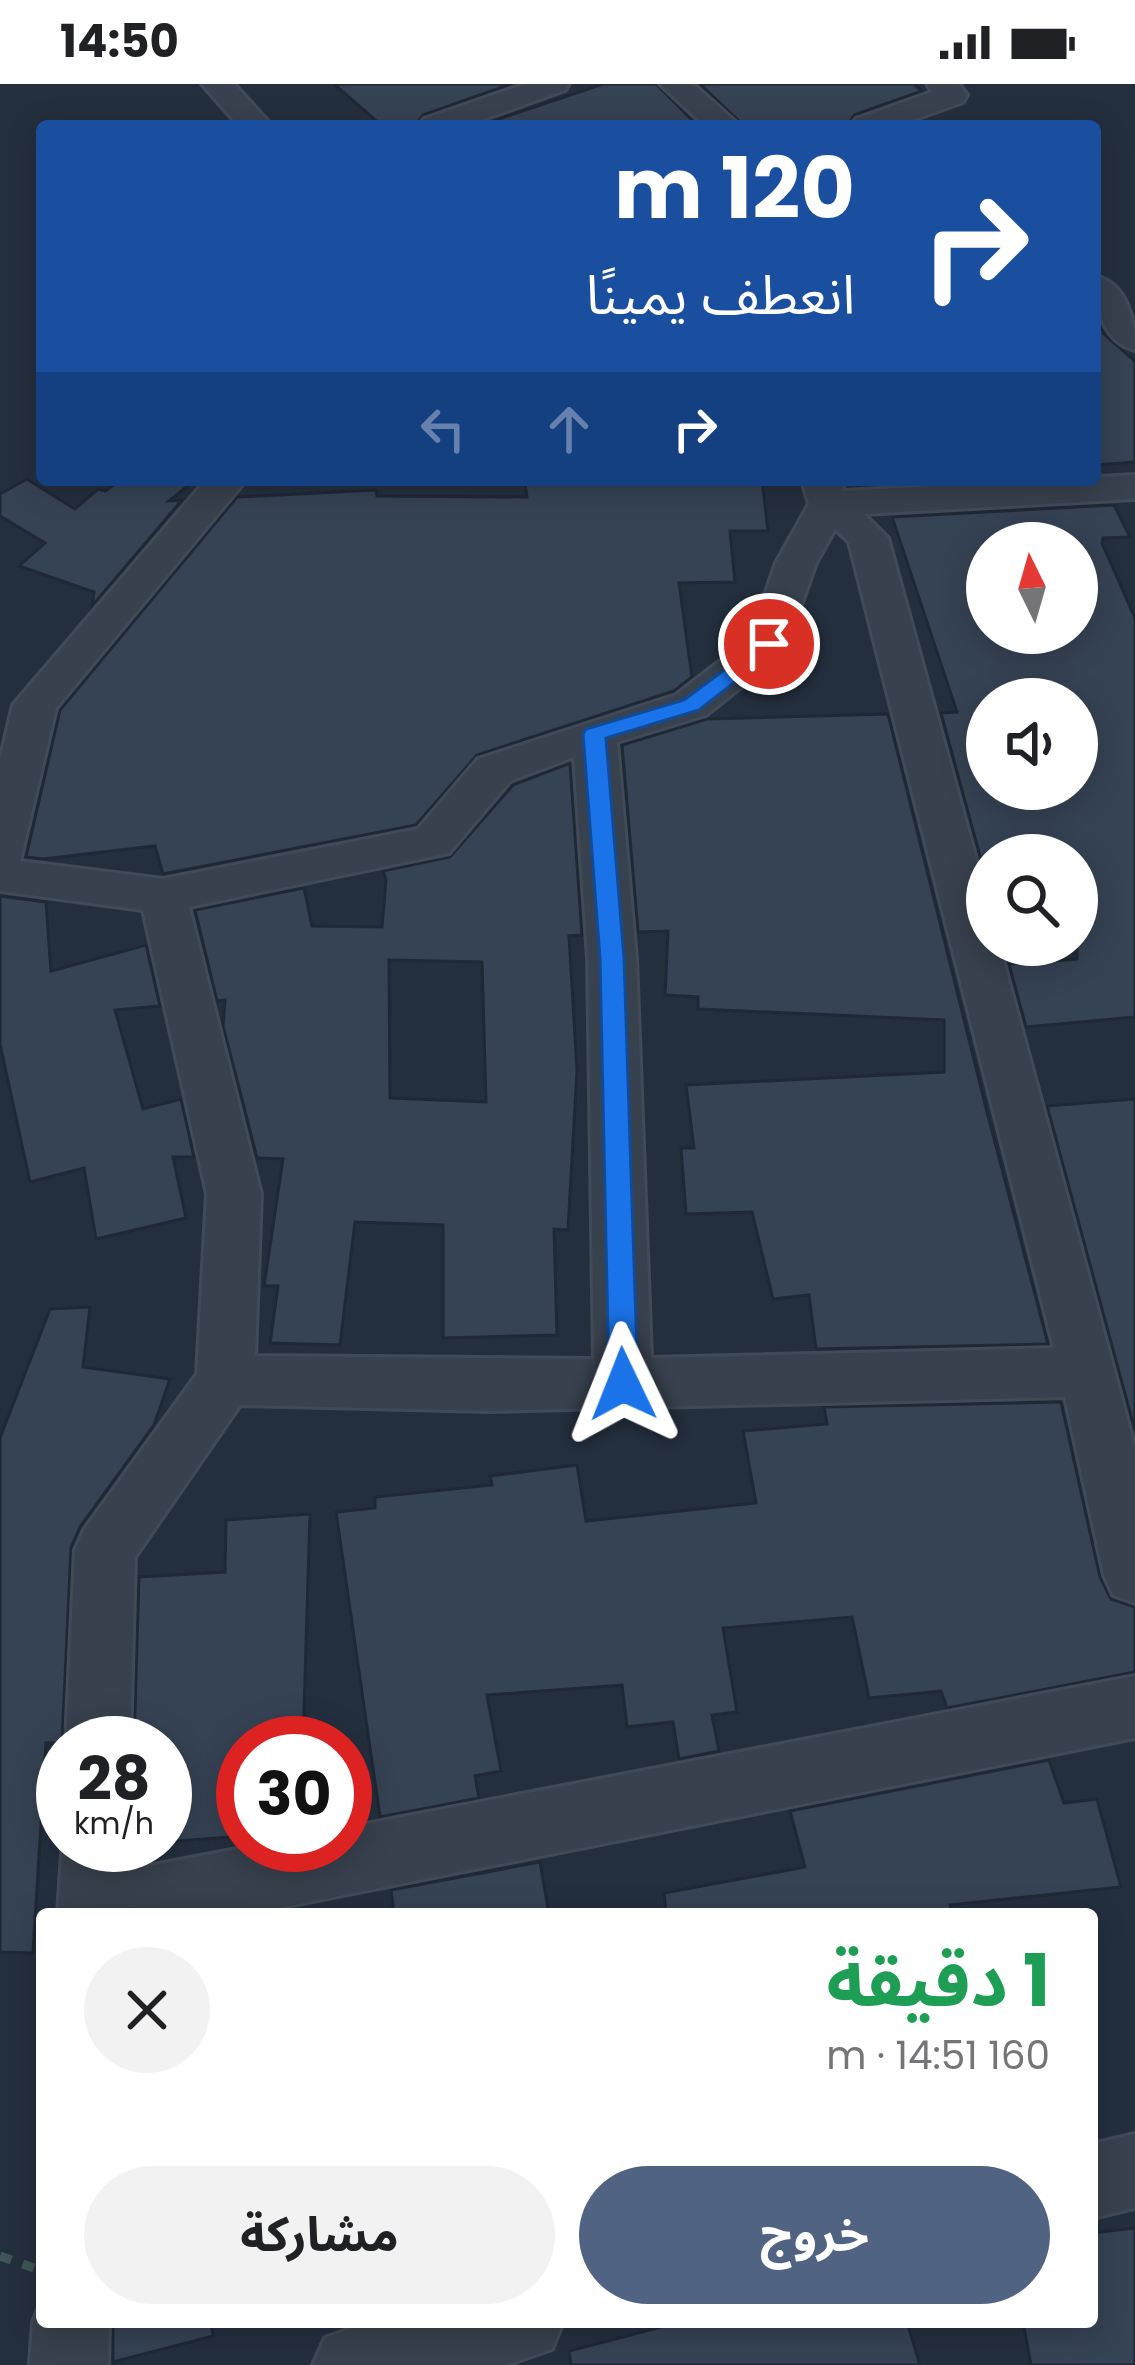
<!DOCTYPE html>
<html lang="ar">
<meta charset="utf-8">
<style>
:root{--surface:#fff;--page:#f2f2f2;--text:#202124;--muted:#757577;--accent:#506383}
body{margin:0;font-family:Poppins,"Noto Sans Arabic",sans-serif;background:var(--page);color:var(--text);direction:rtl;height:100vh;display:flex;flex-direction:column;font-size:45px;white-space:nowrap}
*{box-sizing:border-box;margin:0}
p{font-size:39px;color:var(--muted)}
.icon{flex:none;width:66px;height:66px;fill:none;stroke:currentColor;stroke-width:2;stroke-linecap:round;stroke-linejoin:round}
.map{position:relative;flex:1;overflow:hidden;direction:ltr}
.sheet{position:absolute;left:36px;top:1824px;width:1062px;height:420px;display:flex;flex-direction:column;background:var(--surface);border-radius:12px;box-shadow:0 6px 30px #0003;direction:rtl}
.sheet>*{flex:none}
.guide{position:absolute;left:36px;top:36px;width:1065px;height:366px;border-radius:12px;box-shadow:0 6px 30px #0003;direction:rtl;background:#1a4fa0;color:#fff;overflow:hidden}
.needle{width:78px;rotate:355deg}
.tools{position:absolute;left:966px;top:438px;display:grid;gap:24px}
.tools a{display:grid;place-items:center;width:132px;height:132px;border-radius:50%;background:var(--surface);box-shadow:0 6px 30px #0003;font-size:60px}
.speed{position:absolute;left:36px;top:1632px;display:flex;gap:24px;font-size:60px;font-weight:700;text-align:center}
.speed>*{display:grid;place-content:center;width:156px;height:156px;border-radius:50%;background:var(--surface);box-shadow:0 6px 30px #0003;line-height:1}
.speed small{font-size:30px;font-weight:400}
.speed .limit{border:18px solid #d22;background:#fff;color:#111}
.pin{position:absolute;display:grid;place-items:center;width:102px;height:102px;color:#fff;margin:-51px;border:6px solid #fff;border-radius:50%;box-shadow:0 3px 12px #0007}
.me{position:absolute;width:132px;margin:-66px;rotate:358deg;stroke-linejoin:round;filter:drop-shadow(0 0 9px #0008)}
.turn{display:flex;align-items:center;gap:42px;height:252px;padding:0 48px;font-size:54px}
.turn .icon{width:156px;height:156px;stroke-width:2.5}
.turn b{display:block;font-size:84px;line-height:102px}
.lanes{display:flex;align-items:center;height:114px;padding:0 48px;background:#0003;justify-content:center;gap:60px;direction:ltr}
.lanes .off{opacity:.35}
.round{display:grid;place-items:center;flex:none;width:126px;height:126px;border-radius:63px;background:var(--page)}
.head{display:flex;align-items:center;justify-content:space-between;height:204px;padding:0 48px}
h1{font-size:72px;font-weight:700;line-height:90px;color:#1e9e55}
.primary-button{display:flex;gap:24px;margin-top:auto;padding:24px 48px}
.primary-button a{flex:1;height:138px;border-radius:72px;background:var(--accent);color:#fff;font-size:48px;font-weight:700;line-height:138px;text-align:center}
.primary-button a+a{background:var(--page);color:var(--text)}
.status{display:flex;justify-content:space-between;align-items:center;height:84px;padding:0 60px;background:var(--surface);direction:ltr}
.status svg{height:33px;fill:currentColor}
.map>svg:first-child{display:block}
</style>
<div class="status"><b>14:50</b><svg viewBox="0 0 49 12"><path d="M0 12V9h3v3zM5 12V6h3v6zM10 12V3h3v9zM15 12V0h3v12zM26 1h20v11H26zM47 4h2v5h-2z"/></svg></div>
<div class="map">
<svg width="1135" height="2281" viewBox="0 0 1135 2281">
<rect width="100%" height="100%" fill="#242f3e"/>
<g fill="#364354" stroke="#1f2835" stroke-width="3" fill-rule="evenodd">
<path d="M334,0h177l-88,31 -8,11h-33z"/>
<path d="M603,0h53l42,42h-220z"/>
<path d="M700,0h214l8,7 -68,24 -7,11h-103z"/>
<path d="M1095,228l9,22 31,27v101l-40,3z"/>
<path d="M27,395l48,30 23,-20 7,2 15,-11h75l-26,21 13,-1 -90,106 2,-14 -75,-26 26,-23 -45,-27v-22z"/>
<path d="M570,396h192l6,51h-38l5,51 -56,1 13,94 -18,14 -197,64 -61,70 -253,49 -8,-28 -112,13 -17,-2 34,-147 177,-213 139,-7 1,6 150,1 -2,-14z"/>
<path d="M1114,421l16,32 -27,1 -1,5 33,75v399l-109,10 -17,-63 68,-5v-104h-90v27l-46,-169 16,-1 -65,-195zM987,459h90v90h-90zM987,615h90v90h-90z"/>
<path d="M888,630l99,398 61,232 -232,5 -7,-54 -36,4 -21,-87 -66,2 -5,-66h13l-8,-63 258,-13v-52l-246,-11v-12l-33,-2 3,-64 -30,1 -16,-187 85,-26z"/>
<path d="M570,679l12,172 -13,1 8,134 -9,160 -14,-1 3,106 -114,3v-113l-88,-3 -15,123 -70,-2 8,-57h-14l19,-127 -26,-1 -34,-132 2,-26 -8,1 -22,-91 109,-22 8,38 70,1 4,-47 -3,-9 67,-14 63,-72zM389,876l93,2 4,140 -96,-4z"/>
<path d="M0,812l46,6 5,69 95,-26 14,61 -45,4 28,99 38,-10 13,58h-21l13,61 -90,21 -12,-71 -54,14 -30,-138z"/>
<path d="M1135,1015v332l-88,-325z"/>
<path d="M90,1223l-7,60 87,12 -16,46 -74,102 -9,21 -9,195h-16l-13,210 -33,-1v-514l50,-129z"/>
<path d="M1061,1318l39,175 11,22 24,8v65l-188,36 -6,-17 -72,7 -17,-81 -129,11 14,84 -25,3 7,36 -40,8 -6,-37 -46,5 -5,-42 -135,10 14,76 -26,5 4,22 -99,19 -44,-305 39,-4v-11l117,-12 -2,-9 87,-11 9,56 170,-18 -13,-72 84,-7 -3,-17z"/>
<path d="M310,1430l-7,229h-60v93l-78,6v-99h-31l5,-166 86,-5 1,-52z"/>
<path d="M1049,1676l15,43 33,-4 24,88 -171,18 3,9h-287l-2,-21 141,-26 -15,-56z"/>
<path d="M540,1778l9,52h-155l-3,-24z"/>
<path d="M1135,2144v137h-104l-8,-43h69v-89z"/>
<path d="M113,2238h98l2,14 -100,26z"/>
<path d="M680,2238h227l13,43h-349l-2,-14z"/>
</g>
<g fill="none" stroke-linecap="round" stroke-linejoin="round">
<g stroke="#414a57" stroke-width="6">
<g id="street">
<path d="M202,0h32l38,42h-33z"/>
<path d="M525,0h44l-4,6 -100,36h-46l5,-7z"/>
<path d="M660,0h33l47,42h-35z"/>
<path d="M927,0h32l8,11 -4,7 -67,24h-45l5,-7 76,-27z"/>
<path d="M1095,192c33,8 40,45 40,74 -33,-8 -40,-45 -40,-74z"/>
<path d="M1135,391v24l-271,15 24,24 99,361v46h12l136,503v155l-22,-8 -9,-20 -39,-178 -574,14 -251,-6 -105,152 -5,186h-64l9,-193 9,-20 113,-156 10,-180 -64,-284 -143,-19v-131l13,-55 193,-225h40l-190,228 -36,153 143,18 255,-50 60,-70 198,-64 74,-57 26,-75 33,-59 -7,-24h38l4,11zM835,445l14,13 205,806 -403,10 -15,-400 -19,-216 89,-27 78,-62 32,-90zM574,673l14,201 6,401 -339,-3 6,-162 -72,-287 260,-54 61,-72z"/>
<path d="M1135,1592v62l-887,176h-190l5,-75v6h64v25l131,-25h87v-17z"/>
<path d="M1135,2050v74l-43,10v-74z"/>
<path d="M42,2216v22h67l-1,43h-78l3,-43z"/>
<path d="M369,2238h194l-11,27 -46,16h-193l12,-27z"/>
</g>
</g>
<path stroke="#3f5557" stroke-width="9" stroke-dasharray="12 12" stroke-linecap="butt" d="M0,2172l42,15"/>
<use href="#street" fill="#38414e" fill-rule="evenodd"/>
</g>
<path fill="#1a73e8" stroke="#114b97" stroke-width="3" d="M769,553l11,7 -3,5 -78,61 -93,28 18,220 14,426 -5,8 -10,4 -10,-4 -4,-8 -9,-426 -17,-224 3,-5 98,-29z"/>
</svg>
<div class="tools">
<a><svg class="needle" viewBox="-14 -14 28 28"><path d="M0-13l5 13h-10z" fill="#e53935"/><path d="M0 13l5-13h-10z" fill="#757577"/></svg></a>
<a><svg class="icon" aria-label="sound" viewBox="0 0 24 24"><path d="M4 9h4l5-4v14l-5-4H4zM17 9q2 3 0 6"/></svg></a>
<a><svg class="icon" aria-label="search" viewBox="0 0 24 24"><circle cx="10" cy="10" r="6"/><path d="M15 15l6 6"/></svg></a>
</div>
<div class="speed"><div>28<small>km/h</small></div><div class="limit">30</div></div>
<div class="pin" style="left:769px;top:560px;background:#d93025"><svg class="icon" aria-label="arrive" viewBox="0 0 24 24"><path d="M6 21V4h12l-3 4 3 4H6"/></svg></div>
<svg class="me" style="left:623px;top:1300px" viewBox="-20 -20 40 40"><path d="M0-17L14 15 0 8-14 15z" fill="#1a73e8" stroke="#fff" stroke-width="4"/></svg>
<div class="guide">
<div class="turn"><svg class="icon" aria-label="right" viewBox="0 0 24 24"><path d="M7 20v-9h11M14 6l5 5-5 5"/></svg><div><b>120 m</b>انعطف يمينًا</div></div>
<div class="lanes"><svg class="icon off" aria-label="left" viewBox="0 0 24 24"><path d="M17 20v-9H6M10 6l-5 5 5 5"/></svg><svg class="icon off" aria-label="ahead" viewBox="0 0 24 24"><path d="M12 20V5M6 11l6-6 6 6"/></svg><svg class="icon" aria-label="right" viewBox="0 0 24 24"><path d="M7 20v-9h11M14 6l5 5-5 5"/></svg></div>
</div>
<section class="sheet">
<div class="head"><div><h1>1 دقيقة</h1><p>160 m · 14:51</p></div><a class="round"><svg class="icon" aria-label="close" viewBox="0 0 24 24"><path d="M6 6l12 12M18 6L6 18"/></svg></a></div>
<div class="primary-button"><a>خروج</a><a>مشاركة</a></div>
</section>
</div>
